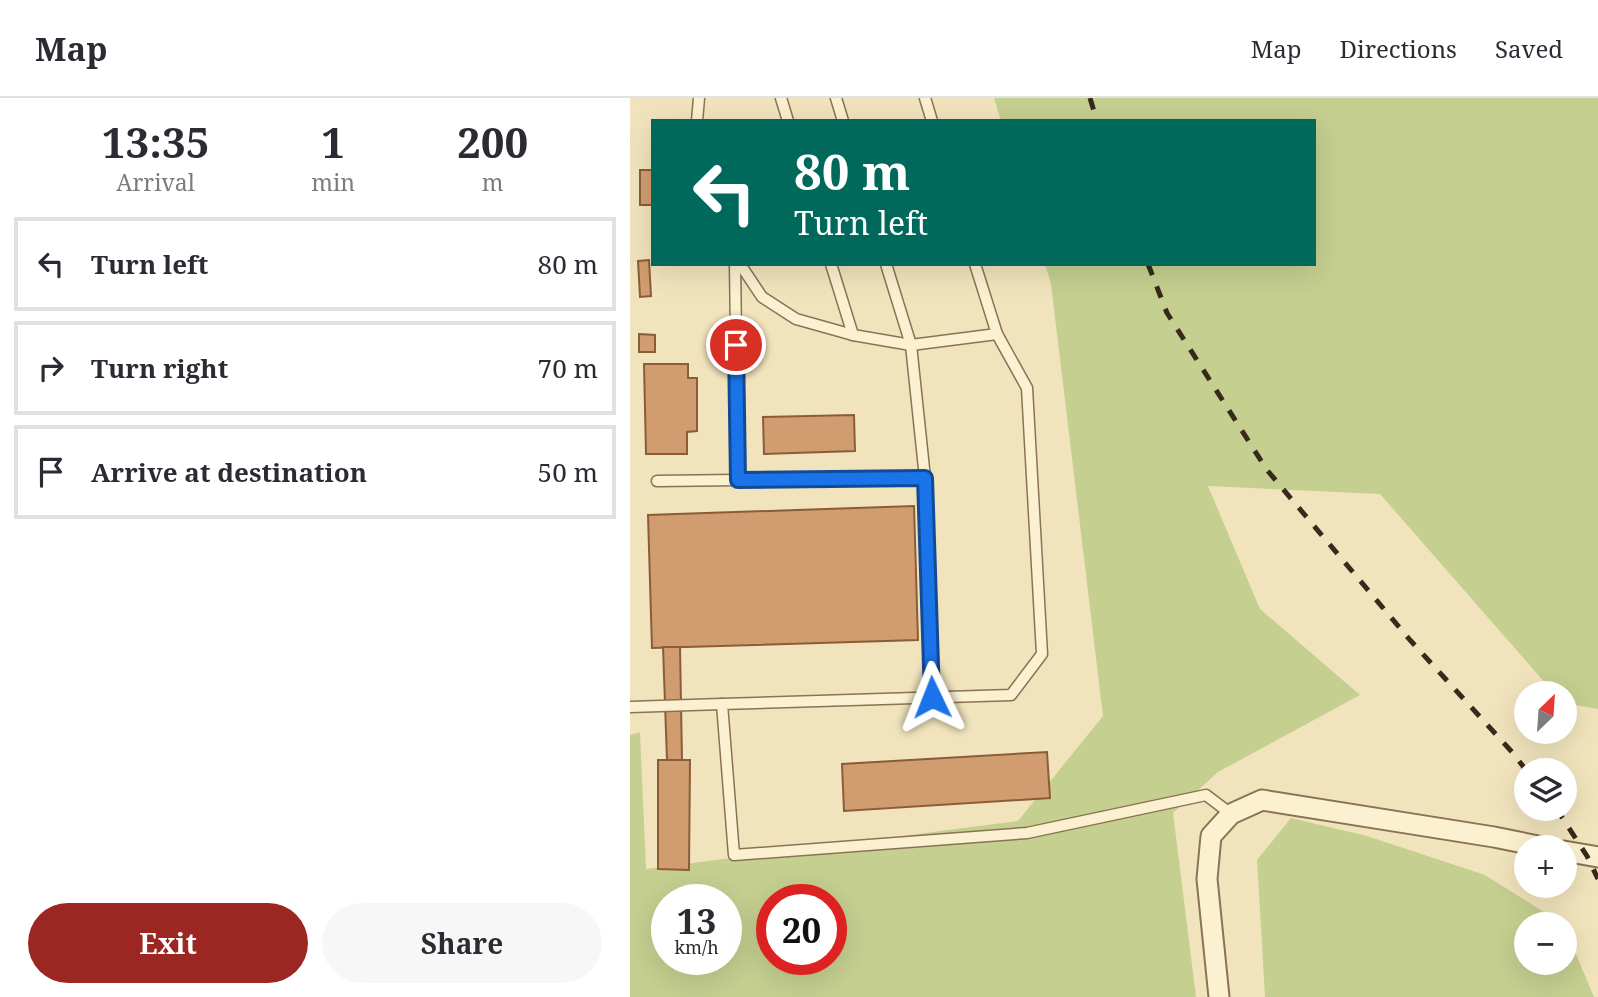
<!DOCTYPE html>
<meta charset="utf-8">
<style>
:root{--surface:#fff;--page:#f7f7f7;--text:#2b2b33;--muted:#7c7c81;--line:#e1e1e2;--accent:#9c2621}
body{margin:0;font-family:"Noto Serif",serif;background:var(--page);color:var(--text);height:100vh;display:flex;flex-direction:column;font-size:26px;white-space:nowrap}
*{box-sizing:border-box;margin:0}
p{font-size:23px;color:var(--muted)}
.icon{flex:none;width:38px;height:38px;fill:none;stroke:currentColor;stroke-width:2;stroke-linecap:round;stroke-linejoin:round}
.map{position:relative;flex:1;overflow:hidden}
.details{display:flex;flex-direction:column;background:var(--surface);width:630px}
.details>*{flex:none}
.hud{position:absolute;left:21px;top:21px;width:665px;height:147px;border-radius:0px;box-shadow:0 7px 28px #0002;background:#00695c;color:#fff;overflow:hidden}
.needle{width:46px;rotate:25deg}
.buttons{position:absolute;left:884px;top:583px;display:grid;gap:14px}
.buttons a{display:grid;place-items:center;width:63px;height:63px;border-radius:50%;background:var(--surface);box-shadow:0 7px 28px #0002;font-size:35px}
.speed{position:absolute;left:21px;top:786px;display:flex;gap:14px;font-size:35px;font-weight:700;text-align:center}
.speed>*{display:grid;place-content:center;width:91px;height:91px;border-radius:50%;background:var(--surface);box-shadow:0 7px 28px #0002;line-height:1}
.speed small{font-size:18px;font-weight:400}
.speed .limit{border:10px solid #d22;background:#fff;color:#111}
.pin{position:absolute;display:grid;place-items:center;width:60px;height:60px;color:#fff;margin:-30px;border:4px solid #fff;border-radius:50%;box-shadow:0 2px 7px #0007}
.me{position:absolute;width:77px;margin:-38px;rotate:358deg;stroke-linejoin:round;filter:drop-shadow(0 0 5px #0008)}
.turn{display:flex;align-items:center;gap:24px;height:147px;padding:0 28px;font-size:32px}
.turn .icon{width:91px;height:91px;stroke-width:2.5}
.turn b{display:block;font-size:49px;line-height:60px}
.eta{display:flex;justify-content:space-evenly;align-items:center;height:119px;text-align:center}
.eta b{font-size:42px;font-weight:700;line-height:49px}
.cta{display:flex;gap:14px;margin-top:auto;padding:14px 28px}
.cta a{flex:1;height:80px;border-radius:42px;background:var(--accent);color:#fff;font-size:28px;font-weight:700;line-height:80px;text-align:center}
.cta a+a{background:var(--page);color:var(--text)}
ul{padding:0;list-style:none}
li{display:flex;align-items:center;gap:21px;height:94px;margin:0 14px 10px;padding:0 14px;border:4px solid var(--line);border-radius:0px}
li div{flex:1}
li b{display:block;font-size:26px}
li em{font-style:normal}
header{display:flex;align-items:center;gap:42px;box-sizing:border-box;height:98px;padding:0 35px;background:var(--surface);border-bottom:2px solid var(--line)}
header strong{font-size:33px}
nav{display:flex;gap:38px;margin-inline-start:auto;font-size:24px}
main{display:flex;flex:1;min-height:0}
.map>svg:first-child{display:block}
</style>
<header>
<strong>Map</strong>
<nav><a>Map</a><a>Directions</a><a>Saved</a></nav>
</header>
<main>
<section class="details">
<div class="eta">
<div><b>13:35</b><p>Arrival</p></div>
<div><b>1</b><p>min</p></div>
<div><b>200</b><p>m</p></div>
</div>
<ul>
<li><svg class="icon" aria-label="left" viewBox="0 0 24 24"><path d="M17 20v-9H6M10 6l-5 5 5 5"/></svg><div><b>Turn left</b></div><em>80 m</em></li>
<li><svg class="icon" aria-label="right" viewBox="0 0 24 24"><path d="M7 20v-9h11M14 6l5 5-5 5"/></svg><div><b>Turn right</b></div><em>70 m</em></li>
<li><svg class="icon" aria-label="arrive" viewBox="0 0 24 24"><path d="M6 21V4h12l-3 4 3 4H6"/></svg><div><b>Arrive at destination</b></div><em>50 m</em></li>
</ul>
<div class="cta"><a>Exit</a><a>Share</a></div>
</section>
<div class="map">
<svg width="968" height="899" viewBox="0 0 968 899">
<rect width="100%" height="100%" fill="#f1e4bd"/>
<g fill="#c5cf90" fill-rule="evenodd">
<path d="M364,0h604v611l-33,-6 -1,-10h-10l-174,-199 -172,-8 52,123 100,86 -142,77 -45,41 23,184h-566v-262l10,-3 6,137 372,-48 85,-105 -52,-432 -6,-20h269v-143h-313zM37,802h59v59h-59zM142,802h59v59h-59z"/>
<path d="M661,720l76,18 118,39 78,49h-37v38h38l1,-34 29,69h-329l-8,-137z"/>
</g>
<g fill="#d19d70" stroke="#8a5d39" stroke-width="2">
<rect x="10" y="72" width="13" height="35"/>
<path d="M19,162l2,36 -11,1 -2,-36z"/>
<path d="M9,236l16,1v17h-16z"/>
<path d="M14,266h44v14h9v53l-10,1v22h-41z"/>
<path d="M224,317l1,36 -91,3 -1,-37z"/>
<path d="M284,408l4,134 -266,8 -4,-133z"/>
<path d="M33,549h17l2,113h-15z"/>
<path d="M417,654l3,46 -206,13 -2,-47z"/>
<path d="M28,662h32l-1,110 -31,-1z"/>
</g>
<g fill="none" stroke-linecap="round" stroke-linejoin="round">
<g stroke="#897355" stroke-width="13">
<g id="lane">
<path d="M151,0l7,23"/>
<path d="M206,0l7,23"/>
<path d="M295,0l7,23"/>
<path d="M67,23l2,-23"/>
<path d="M105,166l3,216 187,-2"/>
<path d="M110,166l22,33 34,22 57,16"/>
<path d="M201,166l22,71 58,10 14,133 7,219"/>
<path d="M256,166l25,81 86,-11"/>
<path d="M345,166l22,70 30,54 15,266 -31,41 -289,9 12,151 293,-22 179,-38 25,19"/>
<path d="M27,383l81,-1"/>
<path d="M0,609l92,-3"/>
</g>
</g>
<g stroke="#897355" stroke-width="23">
<g id="street">
<path d="M934,753l34,6"/>
<path d="M589,899l-12,-118 4,-43 20,-22 31,-14 232,37 49,10"/>
</g>
</g>
<use href="#lane" stroke="#fbf0d0" stroke-width="10"/>
<use href="#street" stroke="#fbf0d0" stroke-width="19"/>
<g stroke="#372a1b" stroke-width="5" stroke-dasharray="12 12" stroke-linecap="butt">
<path d="M460,0l7,23"/>
<path d="M518,166l19,49 100,157 143,170 102,112 14,18"/>
<path d="M926,710l31,48 11,23"/>
</g>
</g>
<g fill="none" stroke-linecap="round" stroke-linejoin="round">
<g stroke="#114b97" stroke-width="18">
<path id="route" d="M106,247l2,135 187,-2 7,219"/>
</g>
<use href="#route" stroke="#1a73e8" stroke-width="12"/>
</g>
</svg>
<div class="buttons">
<a><svg class="needle" viewBox="-14 -14 28 28"><path d="M0-13l5 13h-10z" fill="#e53935"/><path d="M0 13l5-13h-10z" fill="#7c7c81"/></svg></a>
<a><svg class="icon" aria-label="layers" viewBox="0 0 24 24"><path d="M12 4l9 5-9 5-9-5zM3 14l9 5 9-5"/></svg></a>
<a>+</a>
<a>−</a>
</div>
<div class="speed"><div>13<small>km/h</small></div><div class="limit">20</div></div>
<div class="pin" style="left:106px;top:247px;background:#d93025"><svg class="icon" aria-label="arrive" viewBox="0 0 24 24"><path d="M6 21V4h12l-3 4 3 4H6"/></svg></div>
<svg class="me" style="left:302px;top:599px" viewBox="-20 -20 40 40"><path d="M0-17L14 15 0 8-14 15z" fill="#1a73e8" stroke="#fff" stroke-width="4"/></svg>
<div class="hud">
<div class="turn"><svg class="icon" aria-label="left" viewBox="0 0 24 24"><path d="M17 20v-9H6M10 6l-5 5 5 5"/></svg><div><b>80 m</b>Turn left</div></div>
</div>
</div>
</main>
